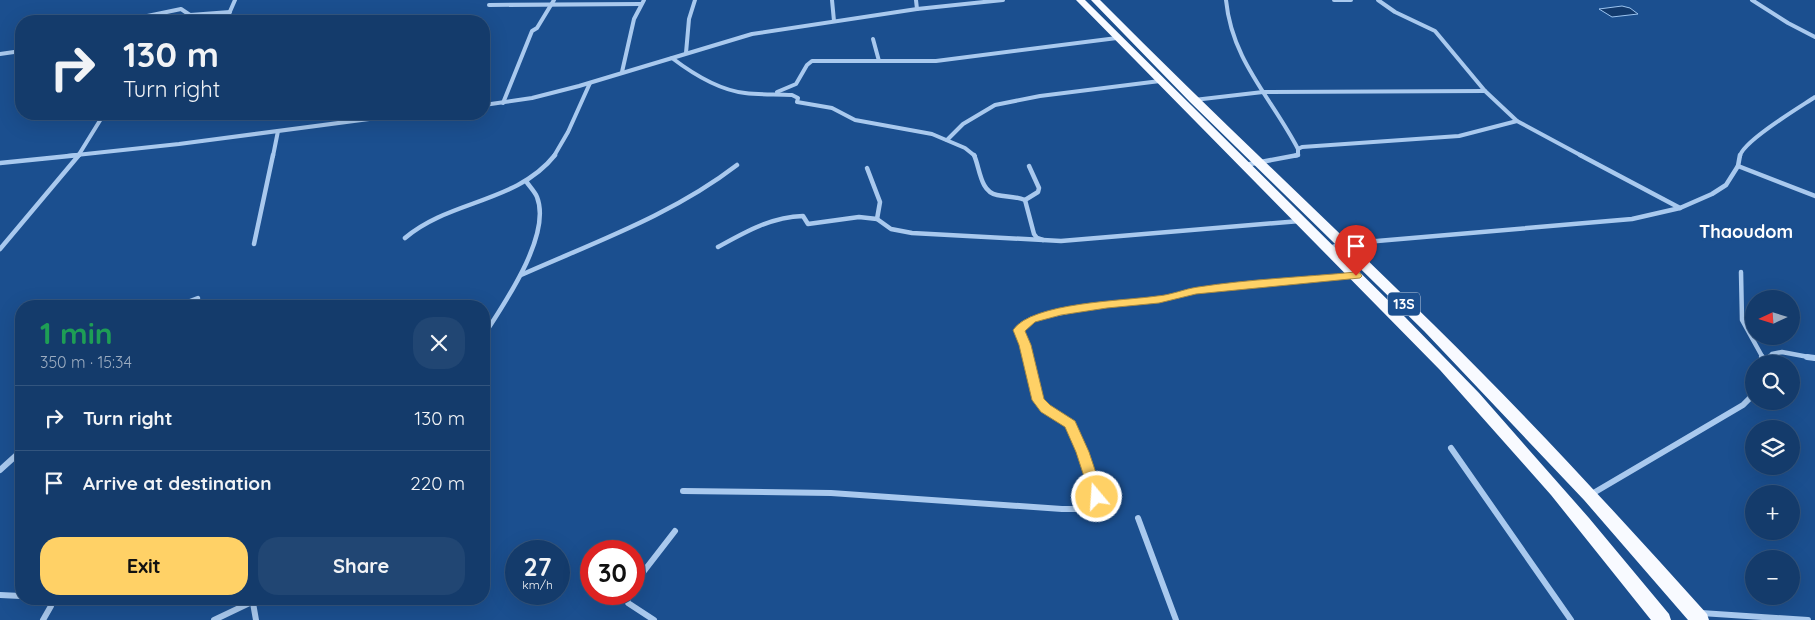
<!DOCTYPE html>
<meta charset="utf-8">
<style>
:root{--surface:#143b6b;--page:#214673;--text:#f1f3f6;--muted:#9dadc1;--line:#33557e;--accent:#ffd166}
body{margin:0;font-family:Quicksand,sans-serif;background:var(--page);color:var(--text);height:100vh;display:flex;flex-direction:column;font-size:19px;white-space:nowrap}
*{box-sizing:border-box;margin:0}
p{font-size:16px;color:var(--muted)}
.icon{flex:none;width:28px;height:28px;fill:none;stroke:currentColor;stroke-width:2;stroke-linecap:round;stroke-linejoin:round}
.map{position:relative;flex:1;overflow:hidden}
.side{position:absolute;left:15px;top:300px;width:475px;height:305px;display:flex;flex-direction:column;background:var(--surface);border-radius:20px;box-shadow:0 5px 20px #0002,0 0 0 1px var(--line)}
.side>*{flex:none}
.banner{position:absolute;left:15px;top:15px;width:475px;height:105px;border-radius:20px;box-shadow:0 5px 20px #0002,0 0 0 1px var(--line);background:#143b6b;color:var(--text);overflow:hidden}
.needle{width:32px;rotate:266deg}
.tools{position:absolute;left:1745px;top:290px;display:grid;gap:10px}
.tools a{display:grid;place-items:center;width:55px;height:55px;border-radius:50%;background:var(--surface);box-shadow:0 5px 20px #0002,0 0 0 1px var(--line);font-size:25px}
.speed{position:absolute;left:505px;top:540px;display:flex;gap:10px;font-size:25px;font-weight:700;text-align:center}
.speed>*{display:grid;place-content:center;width:65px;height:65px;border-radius:50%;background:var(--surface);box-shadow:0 5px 20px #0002,0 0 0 1px var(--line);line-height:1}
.speed small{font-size:12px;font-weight:400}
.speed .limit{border:8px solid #d22;background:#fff;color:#111}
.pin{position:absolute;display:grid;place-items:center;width:42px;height:42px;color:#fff;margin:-51px -21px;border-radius:50% 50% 50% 0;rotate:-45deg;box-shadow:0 0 5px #0007}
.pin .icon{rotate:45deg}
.me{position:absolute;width:55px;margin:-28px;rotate:342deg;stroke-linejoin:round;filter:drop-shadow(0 0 4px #0008)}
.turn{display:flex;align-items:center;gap:18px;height:105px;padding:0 25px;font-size:22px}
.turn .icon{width:65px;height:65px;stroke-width:2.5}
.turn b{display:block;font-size:35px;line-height:42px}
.round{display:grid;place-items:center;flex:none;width:52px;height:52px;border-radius:20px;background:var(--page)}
.summary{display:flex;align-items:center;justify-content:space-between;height:85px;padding:0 25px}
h1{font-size:30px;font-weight:700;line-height:38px;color:#1e9e55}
.primary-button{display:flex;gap:10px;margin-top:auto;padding:10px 25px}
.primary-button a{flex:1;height:58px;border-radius:20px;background:var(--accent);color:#111;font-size:20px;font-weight:700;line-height:58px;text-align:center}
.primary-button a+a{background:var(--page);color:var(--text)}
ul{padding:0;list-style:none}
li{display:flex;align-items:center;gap:15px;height:65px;padding:0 25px;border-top:1px solid var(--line)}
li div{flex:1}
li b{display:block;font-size:19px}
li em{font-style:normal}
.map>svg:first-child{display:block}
</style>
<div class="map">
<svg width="1815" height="620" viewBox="0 0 1815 620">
<rect width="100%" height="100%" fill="#1b4f8f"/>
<path fill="#123a6d" stroke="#9cc4f0" d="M1622,6l8,2 8,6 -26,3 -13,-8z"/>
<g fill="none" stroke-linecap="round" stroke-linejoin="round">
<g stroke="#a9c9ee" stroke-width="4">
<path d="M832,0l2,21"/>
<path d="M916,0l1,9"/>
<path d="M1226,0c6,61 45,97 72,149"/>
<path d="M1334,0h17"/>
<path d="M1378,0l17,12 40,19 50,60 32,30 65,35"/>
<path d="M1752,0l36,23 27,14"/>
<path d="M489,5l152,-1"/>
<path d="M133,19l48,-10 9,6 40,-3"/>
<path d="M220,21l8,-5 7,-16"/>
<path d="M873,39l6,22"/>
<path d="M686,53l3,-34 6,-19"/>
<path d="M0,54l21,-3"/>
<path d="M672,58c21,16 46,32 73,35 16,2 31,1 47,2l6,3 -1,4 35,6 23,12 77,14 33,14 10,8"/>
<path d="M622,72l12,-53 10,-19"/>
<path d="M777,92l19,-8 11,-19 5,-4h124l181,-23"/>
<path d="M1194,100l69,-8 222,-1"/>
<path d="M503,103l29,-72 5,-3 17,-28"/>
<path d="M484,105l48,-7 47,-12 173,-52 165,-25 86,-9"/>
<path d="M947,140l16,-16 32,-19 45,-9 120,-15"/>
<path d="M67,156l112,-12 228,-30"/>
<path d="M78,156l26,-42"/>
<path d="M273,156l5,-25"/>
<path d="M554,156l14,-24 22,-49"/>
<path d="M1294,156l4,-1v-6l4,-2 157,-11 58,-15"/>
<path d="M1740,156c3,-15 60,-49 75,-59"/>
</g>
<g stroke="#a9c9ee" stroke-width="4.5">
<path d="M974,155c6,13 6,37 23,40 10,2 18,1 28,5l9,34 3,4 6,2"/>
<path d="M1580,155l100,53"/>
<path d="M0,163l79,-8"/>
<path d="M1245,165l53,-10"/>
<path d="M1738,166l77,30"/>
<path d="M867,168l13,34 -3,17"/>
<path d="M1025,200l13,-8 1,-4 -10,-22"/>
<path d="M405,238c44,-38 112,-35 150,-83"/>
<path d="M254,244l19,-89"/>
<path d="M718,247c27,-15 53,-30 85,-31l5,8 51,-7 18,2 14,10 21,4 149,8 239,-20"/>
<path d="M1330,248l12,-4 290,-25 48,-11 32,-14 14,-9 12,-19 2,-11"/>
<path d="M0,249l79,-94"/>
<path d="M1741,272l1,48 21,38"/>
<path d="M521,275c74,-33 151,-60 216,-110"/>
<path d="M177,306l21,-8"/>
<path d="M484,335c20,-31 68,-100 53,-138 -2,-5 -8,-11 -11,-16"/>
<path d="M1028,358l-3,-13 -7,-15 13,-11 76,-15 52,-4 37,-10 157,-14"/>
<path d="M1769,358l3,-4 10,-2 32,6"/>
</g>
<g stroke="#a9c9ee" stroke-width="6">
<path d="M1762,357l3,5"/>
<path d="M1807,357l8,1"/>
<path d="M1765,364l5,-7"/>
<path d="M1451,448l120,172"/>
<path d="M0,470l21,-19"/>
<path d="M683,491l148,2 231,16h25l10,-12 -15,-45 -12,-27 -24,-16 -8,-8 -10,-44"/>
<path d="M1590,495l153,-90 11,-11"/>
<path d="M1138,518l38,102"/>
<path d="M634,584l41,-53"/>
<path d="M627,594l1,9 26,17"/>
<path d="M0,595l21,1"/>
<path d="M253,603l3,17"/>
<path d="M1701,613l107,7"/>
<path d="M43,620l8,-14 -1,-7"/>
<path d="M214,620l44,-21"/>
</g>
<g fill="#f8faff" fill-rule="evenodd">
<path d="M1076,0h9l320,317 74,76 110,125 80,96 2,6h-20l-100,-125 -111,-125z"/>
<path d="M1091,0h9c109,110 222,215 333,324 95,93 185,191 274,290l2,6h-21l-104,-120 -160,-169 -234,-229z"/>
</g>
</g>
<path fill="#ffd166" stroke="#a68842" d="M1356,272l4,1 2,3 -2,2 -164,16 -37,9 -52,5 -46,7 -26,7 -10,9 6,14 13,54 6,6 25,16 14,31 15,45 -2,4 -5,1 -5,-1 -16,-49 -11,-25 -24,-15 -9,-12 -13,-55 -6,-15c19,-28 111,-29 144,-34 14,-1 27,-7 41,-9 52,-8 106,-10 158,-15z"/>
<g text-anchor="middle" stroke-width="5" stroke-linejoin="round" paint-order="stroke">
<rect fill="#1b4f8f" stroke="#bbcadd" stroke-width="1" x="1388" y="292.5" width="32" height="23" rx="4"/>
<g font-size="14" font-weight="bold" fill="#fff">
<text x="1404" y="309">13S</text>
</g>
<g font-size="18" font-weight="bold" fill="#fff" stroke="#1b4f8f">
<text x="1746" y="238">Thaoudom</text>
</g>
</g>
</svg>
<div class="tools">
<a><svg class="needle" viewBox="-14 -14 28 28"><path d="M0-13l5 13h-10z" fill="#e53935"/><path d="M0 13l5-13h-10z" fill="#9dadc1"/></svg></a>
<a><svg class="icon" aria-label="search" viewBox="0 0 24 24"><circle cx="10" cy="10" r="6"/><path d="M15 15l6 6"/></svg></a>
<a><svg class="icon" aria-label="layers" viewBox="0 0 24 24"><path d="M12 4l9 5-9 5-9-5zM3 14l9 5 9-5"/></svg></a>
<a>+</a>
<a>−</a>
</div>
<div class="speed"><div>27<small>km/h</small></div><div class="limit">30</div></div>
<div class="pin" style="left:1356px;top:276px;background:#d93025"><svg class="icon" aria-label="arrive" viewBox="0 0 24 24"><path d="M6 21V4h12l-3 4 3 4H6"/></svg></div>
<svg class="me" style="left:1097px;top:497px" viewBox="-20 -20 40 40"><circle r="17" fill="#ffd166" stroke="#fff" stroke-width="3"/><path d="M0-11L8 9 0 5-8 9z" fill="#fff"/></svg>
<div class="banner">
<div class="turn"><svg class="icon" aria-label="right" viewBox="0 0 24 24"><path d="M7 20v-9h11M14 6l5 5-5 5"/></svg><div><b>130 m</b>Turn right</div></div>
</div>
<section class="side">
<div class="summary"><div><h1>1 min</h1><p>350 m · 15:34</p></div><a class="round"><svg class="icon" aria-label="close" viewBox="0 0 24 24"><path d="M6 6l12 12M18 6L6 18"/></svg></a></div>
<ul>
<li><svg class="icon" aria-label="right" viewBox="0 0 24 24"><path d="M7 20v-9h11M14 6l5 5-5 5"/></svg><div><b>Turn right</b></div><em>130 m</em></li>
<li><svg class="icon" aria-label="arrive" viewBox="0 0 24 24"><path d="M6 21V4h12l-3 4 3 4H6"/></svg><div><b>Arrive at destination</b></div><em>220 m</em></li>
</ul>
<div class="primary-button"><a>Exit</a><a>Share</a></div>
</section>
</div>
